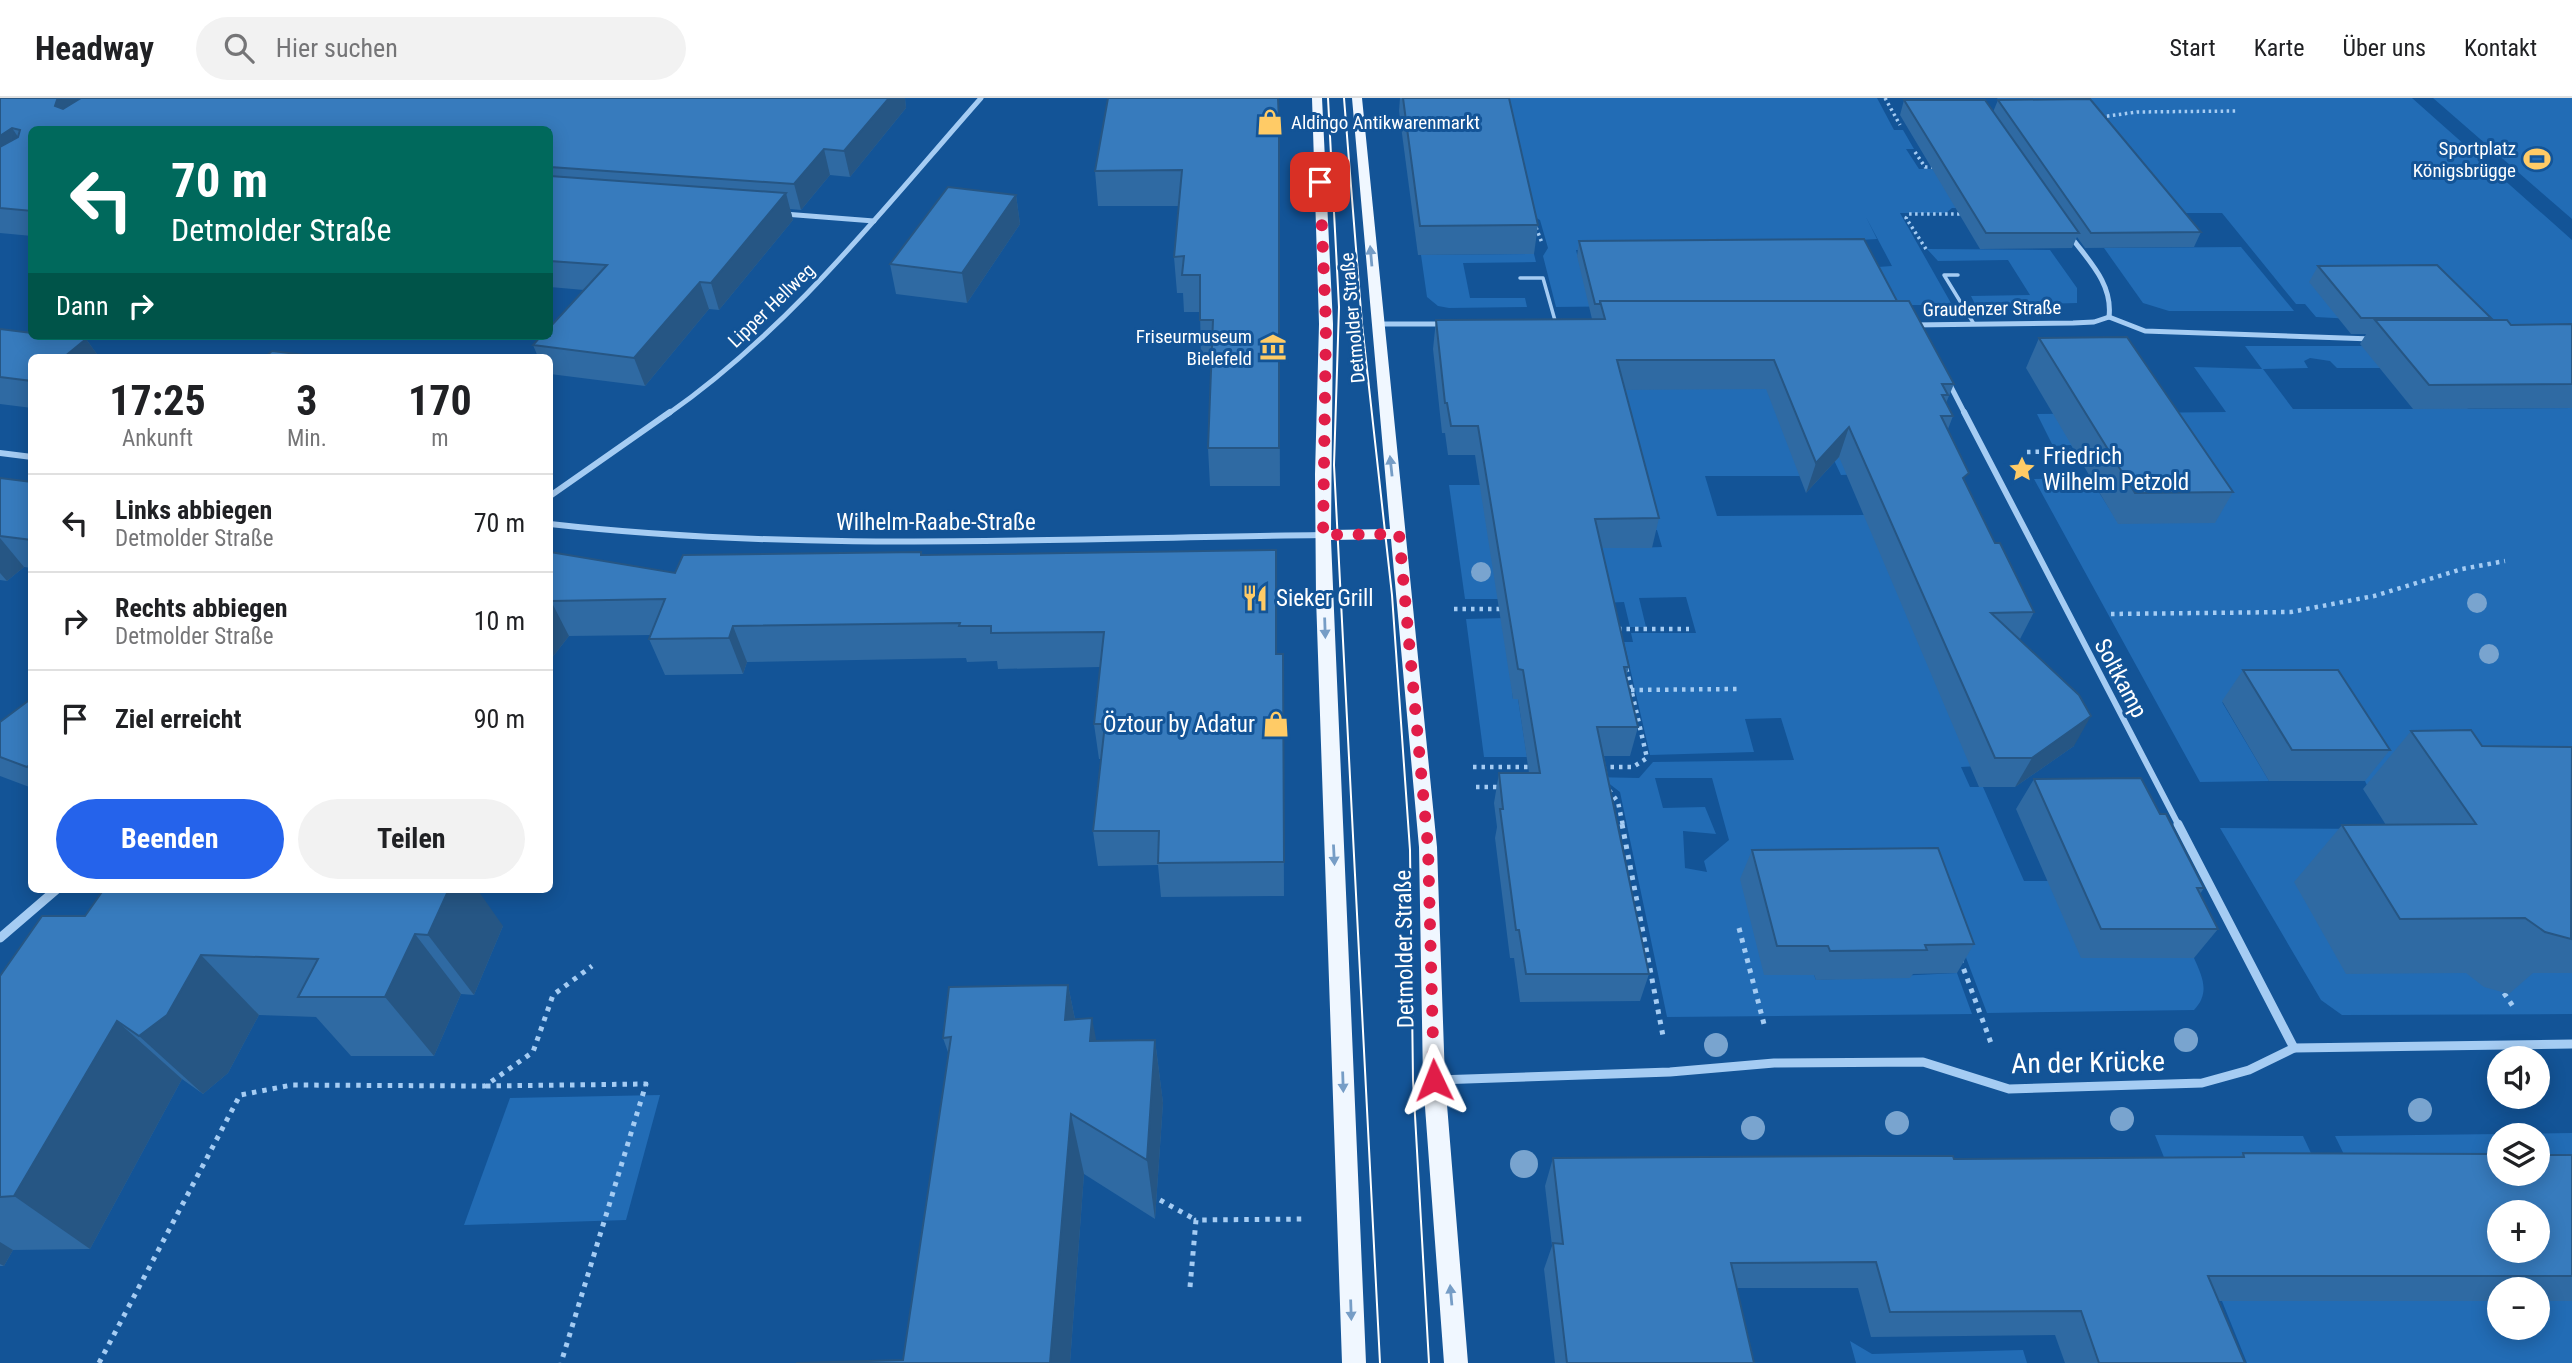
<!DOCTYPE html>
<html lang="de">
<meta charset="utf-8">
<style>
:root{--surface:#fff;--page:#f2f2f2;--text:#202124;--muted:#757577;--line:#e0e0e0;--accent:#2563eb}
body{margin:0;font-family:"Roboto Condensed",sans-serif;background:var(--page);color:var(--text);height:100vh;display:flex;flex-direction:column;font-size:26px;white-space:nowrap}
*{box-sizing:border-box;margin:0}
p{font-size:23px;color:var(--muted)}
.icon{flex:none;width:38px;height:38px;fill:none;stroke:currentColor;stroke-width:2;stroke-linecap:round;stroke-linejoin:round}
.map{position:relative;flex:1;overflow:hidden}
.sheet{position:absolute;left:28px;top:256px;width:525px;height:539px;display:flex;flex-direction:column;background:var(--surface);border-radius:10px;box-shadow:0 4px 18px #0003}
.sheet>*{flex:none}
.guide{position:absolute;left:28px;top:28px;width:525px;height:214px;border-radius:10px;box-shadow:0 4px 18px #0003;background:#00695c;color:#fff;overflow:hidden}
.buttons{position:absolute;left:2487px;top:948px;display:grid;gap:14px}
.buttons a{display:grid;place-items:center;width:63px;height:63px;border-radius:50%;background:var(--surface);box-shadow:0 4px 18px #0003;font-size:35px}
.pin{position:absolute;display:grid;place-items:center;width:60px;height:60px;color:#fff;margin:-30px;border-radius:14px;box-shadow:0 4px 10px #0006}
.me{position:absolute;width:77px;margin:-38px;rotate:358deg;stroke-linejoin:round;filter:drop-shadow(0 0 5px #0008)}
.turn{display:flex;align-items:center;gap:24px;height:147px;padding:0 28px;font-size:32px}
.turn .icon{width:91px;height:91px;stroke-width:2.5}
.turn b{display:block;font-size:49px;line-height:60px}
.then{display:flex;align-items:center;height:66px;padding:0 28px;background:#0003;gap:14px;font-size:26px}
.eta{display:flex;justify-content:space-evenly;align-items:center;height:119px;text-align:center}
.eta b{font-size:42px;font-weight:700;line-height:49px}
.cta{display:flex;gap:14px;margin-top:auto;padding:14px 28px}
.cta a{flex:1;height:80px;border-radius:42px;background:var(--accent);color:#fff;font-size:28px;font-weight:700;line-height:80px;text-align:center}
.cta a+a{background:var(--page);color:var(--text)}
ul{padding:0;list-style:none}
li{display:flex;align-items:center;gap:21px;height:98px;padding:0 28px;border-top:2px solid var(--line)}
li div{flex:1}
li b{display:block;font-size:26px}
li em{font-style:normal}
header{display:flex;align-items:center;gap:42px;box-sizing:border-box;height:98px;padding:0 35px;background:var(--surface);border-bottom:2px solid var(--line)}
header strong{font-size:33px}
nav{display:flex;gap:38px;margin-inline-start:auto;font-size:24px}
.search{width:490px;height:63px;background:var(--page);display:flex;align-items:center;gap:18px;box-sizing:border-box;padding:0 24px;border-radius:38px;color:var(--muted);font-size:26px}
.map>svg:first-child{display:block}
</style>
<header>
<strong>Headway</strong>
<div class="search"><svg class="icon" aria-label="search" viewBox="0 0 24 24"><circle cx="10" cy="10" r="6"/><path d="M15 15l6 6"/></svg>Hier suchen</div>
<nav><a>Start</a><a>Karte</a><a>Über uns</a><a>Kontakt</a></nav>
</header>
<div class="map">
<svg width="2572" height="1265" viewBox="0 0 2572 1265">
<rect width="100%" height="100%" fill="#135497"/>
<g fill="#226cb5" fill-rule="evenodd">
<path d="M1476,0h401l17,32h9l11,19h-8l13,20h58l25,39h-50l-6,5h-46l52,92h-57l-17,-38 14,-1 -26,-49 11,22 -170,10 -131,1 10,39 135,16 -165,2 -13,-51 5,-8 -8,-28 -12,-7z"/>
<path d="M1997,0h415l160,142v91l-256,-14 -11,-13h-9l-74,-91h-143z"/>
<path d="M2433,0h139v121z"/>
<path d="M2241,149l53,64h-125l-26,-8 -39,-55z"/>
<path d="M1927,151l123,1 27,38v15l-101,3 -5,-10 59,-1 -22,-35 -70,1z"/>
<path d="M1534,156l2,8 -73,1 7,35h55l2,9 -78,1 -11,-2 -11,-9 -6,-42z"/>
<path d="M1879,242l-11,134 -27,1 -8,-17h-39l6,18h-95l12,40 148,-1 131,250 -35,2 9,20h13l41,94h24l146,77c9,20 16,35 0,52l-207,3 -50,-132 -172,94h49l2,5 141,-7 15,41 -305,3 -47,-225 -13,-10 -64,-6 96,2 14,-16 141,-2 -13,-42 -36,1 9,33 -104,3 -26,-113h9l-2,-9h65l-10,-36 -47,1 7,29h-16l-6,-25 -23,1 -24,-258zM1626,432h31l5,17 -30,1zM1655,680h57l17,62 -25,21 3,11 -22,-4 -2,-37 33,3 -11,-27 -42,1z"/>
<path d="M2245,248h167l56,63 104,-1v606l-230,1 -21,-15 -101,-172 168,1 -23,-48 -143,-79 47,79 -69,1 -166,-303 56,-1 29,46 53,-66 -93,1 -8,-14 -18,1 -16,-32 189,-2 -32,-45 68,2zM2310,260l20,3 7,7h48l34,41h-126l-30,-40 45,-1 -4,-7z"/>
<path d="M1449,387h35l18,114h-37z"/>
<path d="M1505,520l8,81h5l9,58h-43l-18,-138z"/>
<path d="M660,997l-34,125 -162,5 46,-127z"/>
<path d="M2572,1035v230h-325l-92,-228 148,1 21,45h33l-22,-45zM2499,1038h39v38h-39zM2499,1115h39v38h-39zM2499,1192h39v38h-39z"/>
<path d="M1850,1243l22,13 151,-4 4,13h-171z"/>
</g>
<g fill="none" stroke-linecap="round" stroke-linejoin="round">
<g stroke="#a5ccf3" stroke-width="3.5" stroke-dasharray="2.5 3.5" stroke-linecap="butt">
<path d="M1885,0l15,27"/>
<path d="M2101,19l36,-5 99,-1"/>
<path d="M1915,54l10,15h9"/>
<path d="M1534,124l8,21"/>
<path d="M1926,151l-20,-31 3,-4h55"/>
</g>
<g stroke="#a5ccf3" stroke-width="4.5" stroke-dasharray="3.5 5" stroke-linecap="butt">
<path d="M2027,354l44,-1"/>
<path d="M1454,511h48"/>
<path d="M2111,516l180,-2 83,-16 88,-27 43,-8"/>
<path d="M1618,531h71"/>
<path d="M1631,592l106,-1"/>
<path d="M1473,669h61"/>
<path d="M1602,669h31l14,-9 -21,-91"/>
<path d="M1476,689h27"/>
<path d="M1609,692l9,12 5,24"/>
</g>
<g stroke="#a5ccf3" stroke-width="5" stroke-dasharray="4.5 6" stroke-linecap="butt">
<path d="M1622,726l41,212"/>
<path d="M1739,830l26,100"/>
<path d="M1960,861l31,84"/>
<path d="M2504,895l10,15"/>
<path d="M486,988l160,-2 -85,279"/>
<path d="M1160,1102l36,20"/>
<path d="M1190,1189l6,-67 109,-1"/>
<path d="M99,1265l141,-268 52,-10 193,1 48,-34 20,-57 39,-29"/>
</g>
<g stroke="#a5ccf3" stroke-width="3.5">
<path d="M1958,177h-14l30,49"/>
<path d="M1520,180h23l13,46"/>
</g>
<g stroke="#a5ccf3" stroke-width="5">
<path d="M784,116l90,7"/>
<path d="M2071,139c18,24 42,47 38,80"/>
<path d="M1377,226h68"/>
<path d="M1912,227l161,-2 21,-1 15,-5 36,14 227,8"/>
<path d="M1948,283l17,33"/>
<path d="M668,316c122,-85 215,-205 313,-316"/>
</g>
<g stroke="#a5ccf3" stroke-width="6">
<path d="M1964,314l215,414"/>
<path d="M0,355l32,4"/>
<path d="M550,398l120,-84"/>
<path d="M550,426c256,29 515,14 772,11"/>
</g>
<g stroke="#a5ccf3" stroke-width="9">
<path d="M2178,726l116,224"/>
<path d="M0,840l57,-49"/>
<path d="M1437,982l233,-8 104,-9 149,-1 86,27 193,-6 47,-13 45,-22 278,-4"/>
</g>
<path fill="#f0f7ff" fill-rule="evenodd" d="M1312,0h10l11,226 -2,206 59,-1 -38,-431h10l75,749 8,233 23,283h-24l-21,-283 -4,-233 -28,-308 -60,1 35,823h-24l-26,-766 -1,-123 4,-150z"/>
<g stroke="#fff" stroke-width="2">
<path d="M1328,0l11,209 -5,158 46,898"/>
<path d="M1344,0l18,226 30,271 18,255 3,230 16,283"/>
</g>
</g>
<g fill="#79a4cf">
<circle cx="1481" cy="474" r="10"/>
<circle cx="2477" cy="505" r="10"/>
<circle cx="2489" cy="556" r="10"/>
<circle cx="2186" cy="942" r="12"/>
<circle cx="1716" cy="947" r="12"/>
<circle cx="2420" cy="1012" r="12"/>
<circle cx="2122" cy="1021" r="12"/>
<circle cx="1897" cy="1025" r="12"/>
<circle cx="1753" cy="1030" r="12"/>
<circle cx="1524" cy="1066" r="14"/>
</g>
<g fill="#2f6aa3">
<path d="M0,0h905l1,10 -56,69 -20,-2 -29,35 -11,-1 3,11 -74,90 -10,-1 -64,77 -95,-12v-17h-12l-5,-12 51,-55 -34,-3v-157h-518v106l-32,-3z"/>
<path d="M1278,0l2,388h-70l-2,-38 4,-91h-11l-1,-45h-16l-1,-19h-6l-3,-36 5,-51h-81l-3,-35z"/>
<path d="M1400,0h109l29,127 -4,29 -116,1 -19,-144z"/>
<path d="M1904,2l89,12 5,-12 203,132 -7,15 -109,1 -8,-11 -5,11 -92,1 -80,-134z"/>
<path d="M1016,97l4,29 -53,79 -71,-9 -6,-30z"/>
<path d="M1579,143l318,60 57,83 -8,19 7,13 -5,13 17,52 30,62 39,69 -14,27 54,107 -59,41h-36l-140,-330 -33,36 -40,-104 -141,1 34,128 -7,30h-51l28,119 -3,10 12,50 -8,29h-26l45,218 -9,27 -120,1 -6,-44h-4l-15,-120 2,-11 -3,-24 5,-30h30l-11,-74h-5l-38,-244h-27l-3,-22h-3l-9,-84 3,-29 156,-1 -15,-63z"/>
<path d="M2318,168l173,52 -2,2 22,5 61,-1v84l-159,1 -53,-65 6,-10h-15l-42,-52z"/>
<path d="M0,231l86,10 13,18h-67v51l-32,-4z"/>
<path d="M2039,240l194,154 -18,31 -97,1 -92,-156z"/>
<path d="M0,380l32,4v86l-8,-1 -17,14 -7,-1z"/>
<path d="M550,454l125,21 246,-21 1,3 354,99h7l1,242 -123,1 -3,-32 -60,1 -5,-35 8,-72h-2l-5,-35 6,-57 -102,2 -1,-8 -30,1 -1,-4 -219,4 -4,12 -78,1 -16,-36 2,-4 -82,1 -18,23 -1,-1z"/>
<path d="M2243,572l147,80 -25,31h-96l-47,-80z"/>
<path d="M32,600v90l-32,-12v-54z"/>
<path d="M2411,633l71,15 90,1v226h-39l-24,21 -25,-7 -18,-14 -120,1 -52,-92 48,-57h44l-23,-36z"/>
<path d="M2034,681l126,35 44,74 -4,6 18,35 -24,29h-113l-65,-149z"/>
<path d="M1752,752l222,94 -17,29 -44,1 -3,4 -94,2 -2,-5h-50l-24,-96z"/>
<path d="M85,818l418,10 -29,69 -13,-1 -27,62h-83l-35,-39 -57,-2 -31,58 -25,21 -21,-15 -92,170 -77,1 -9,16h-4v-290z"/>
<path d="M1068,887l7,34 21,22 59,-1 8,63 -8,116 -71,-45 -14,189h-274l107,-3 46,-305 -6,-17z"/>
<path d="M2243,1055l329,2v146h-34v-11h-39v11h-280l26,62h-180l-10,-28 -184,2 -13,-49h-121l17,75h-199l-11,-94 8,-23 -7,-60 8,-28 401,1 285,-2z"/>
</g>
<g fill="#265684">
<path d="M61,0h56l-44,28 -18,-20 2,-6z"/>
<path d="M889,0h16l1,10 -56,69 -6,-26z"/>
<path d="M12,30l17,25 -29,20v-37z"/>
<path d="M824,51l6,26 -29,35 -7,-26z"/>
<path d="M786,95l7,27 -74,90 -8,-27z"/>
<path d="M1016,97l4,29 -53,79 -5,-30z"/>
<path d="M700,184l9,27 -64,77 -11,-28z"/>
<path d="M86,241l13,18h-35z"/>
<path d="M1849,329l-10,30 -33,36 10,-30z"/>
<path d="M0,440l24,29 -17,14 -7,-8z"/>
<path d="M551,503l18,35 -18,23 -1,-3v-53z"/>
<path d="M733,528l14,36 -4,12 -14,-36z"/>
<path d="M2091,618l-17,30 -59,41 17,-29z"/>
<path d="M449,791h28l26,37 -29,69 -46,-60z"/>
<path d="M415,836l46,60 -27,62 -49,-59z"/>
<path d="M201,857l58,60 -31,58 -25,21 -64,-58z"/>
<path d="M1068,887l13,64 -16,-29z"/>
<path d="M1092,920l12,63 -14,-40z"/>
<path d="M117,923l65,58 -92,170 -76,-53z"/>
<path d="M1155,942l8,63 -8,116 -8,-59z"/>
<path d="M1071,1016l13,60 -14,189h-20z"/>
<path d="M0,1144l13,8 -9,16 -4,-2z"/>
</g>
<g fill="#377bbd" stroke="#265684" stroke-width="2" fill-rule="evenodd">
<path d="M0,0h61l-4,2 -2,6 8,3 18,-11h808l-45,53 -20,-2 -30,35 -244,-17v-37h-518v81l-32,-3v-61l18,-10 2,-7 -8,-2 -12,8z"/>
<path d="M1108,0h170l1,23v327h-71l5,-128h-13v-45h-18l2,-19 -10,1 8,-87 -87,1z"/>
<path d="M1403,0h106l29,127 -118,1z"/>
<path d="M2090,1l111,133 -110,1 -93,-133z"/>
<path d="M1904,2h81l94,133h-93z"/>
<path d="M550,78l236,17 -75,90 -11,-1 -66,76 -101,-13 8,-9h9v-9l57,-62 -57,-4z"/>
<path d="M948,89l68,8 -54,78 -72,-9z"/>
<path d="M1864,141l33,62h-297v3h-5l-16,-63z"/>
<path d="M2437,167l54,53h-130l-43,-52z"/>
<path d="M1600,203h309l45,83h-12l6,11h-6l11,21h-12l28,57 -6,5 32,65h5l34,69 -43,1 88,82 12,21 -59,42h-37l-146,-331 -33,36 -42,-103h-157l42,158 -64,1 34,148h-5l14,60h-41l52,247h-123l-7,-44h-3l-16,-121h3l-4,-36h41l-17,-103 -5,-1 -40,-243h-27l-4,-23h-2l-9,-83 169,-1z"/>
<path d="M2375,222h132l4,5 61,-1v60l-143,1z"/>
<path d="M0,231l32,4v3h28l26,3 -22,18h-32v24l-32,-4z"/>
<path d="M2127,239l106,155 -98,1 -96,-155z"/>
<path d="M272,253l50,6h-57z"/>
<path d="M0,380l32,4v58l-32,-4z"/>
<path d="M1276,452v104h7l1,208 -126,1 1,-32h-66l12,-107h-11l10,-92 -113,1v-7h-32l1,-3 -227,3 -4,12 -80,1 16,-40 -114,2 -1,2v-51l125,21 8,-18 238,-3v3z"/>
<path d="M2243,572h95l52,80h-98z"/>
<path d="M32,600v65l-5,4 -27,-10v-35z"/>
<path d="M2471,632l11,16 90,1 -1,192 -26,-7 -20,-14 -125,1 -58,-94 134,-1 -65,-93z"/>
<path d="M2141,680l19,36h6l38,74h-7l21,41h-117l-67,-150z"/>
<path d="M1938,750l36,96 -49,1 2,5 -97,1 -2,-5h-51l-25,-96z"/>
<path d="M104,791h345l-21,46 -13,-1 -30,63h-87l20,-38 -117,-4 -34,60 -28,21 -22,-15 -103,175 -14,1v-221l42,-60h43z"/>
<path d="M1068,887l-3,35 27,-2 -2,23 65,-1 -8,120 -76,-46 -21,249h-254l107,-3 48,-323 -8,1 6,-51z"/>
<path d="M2243,1055l256,1v20h39v-19h34v121h-364l37,87h-146l-18,-52 -191,1 -14,-50 -145,1 23,100h-187l-14,-120 10,1 -10,-86 312,-2h88l1,3 290,-2zM2499,1115h39v38h-39z"/>
</g>
<defs><path id="oneway-solid" d="M-6-.8H1V-3.2L6.5 0L1 3.2V.8H-6Z" transform="scale(1.75)"/></defs>
<g fill="#769dc6">
<use href="#oneway-solid" transform="translate(1371 158) rotate(-95)"/>
<use href="#oneway-solid" transform="translate(1391 368) rotate(-96)"/>
<use href="#oneway-solid" transform="translate(1325 530) rotate(88)"/>
<use href="#oneway-solid" transform="translate(1334 757) rotate(87)"/>
<use href="#oneway-solid" transform="translate(1343 984) rotate(88)"/>
<use href="#oneway-solid" transform="translate(1451 1197) rotate(-95)"/>
<use href="#oneway-solid" transform="translate(1351 1212) rotate(88)"/>
</g>
<g fill="none" stroke-linecap="round" stroke-linejoin="round">
<path stroke="#e11d48" stroke-width="12" stroke-dasharray="0 21.6" d="M1320,84l6,142 -3,211 76,-1 29,313 6,233"/>
</g>
<defs>
<g id="shop-bare" transform="scale(2.1)"><path d="M-5-2.5h2.3a2.7 3.5 0 0 1 5.4 0H5L5.5 6h-11ZM-1.5-2.5h3a1.5 2.3 0 0 0-3 0Z" fill="#ffcb66" stroke="#135497" stroke-width="2.5" paint-order="stroke"/></g>
<g id="stadium-bare" transform="scale(2.1)"><path d="M0-5a6.5 5 0 1 0 0 10a6.5 5 0 1 0 0-10ZM-3.5-1.8h7v3.6h-7Z" fill="#ffcb66" stroke="#135497" stroke-width="2.5" paint-order="stroke"/></g>
<g id="museum-bare" transform="scale(2.1)"><path d="M0-6L6-3V-2H-6V-3ZM-5-1h2V3h-2ZM-1-1h2V3h-2ZM3-1h2V3H3ZM-6 4H6V6H-6Z" fill="#ffcb66" stroke="#135497" stroke-width="2.5" paint-order="stroke"/></g>
<g id="sight-bare" transform="scale(2.1)"><path d="M0-6L1.8-2.2L6-1.7L2.9 1.2L3.7 5.4L0 3.3L-3.7 5.4L-2.9 1.2L-6-1.7L-1.8-2.2Z" fill="#ffcb66" stroke="#135497" stroke-width="2.5" paint-order="stroke"/></g>
<g id="restaurant-bare" transform="scale(2.1)"><path d="M-5-6h1v4h1v-4h1v4h1v-4h1v5L-1.5 .5V6h-2V.5L-5-1ZM5-6V6H3V1.5H1.5Q1.5-4 5-6Z" fill="#ffcb66" stroke="#135497" stroke-width="2.5" paint-order="stroke"/></g>
</defs>
<g fill-rule="evenodd">
<use href="#shop-bare" x="1270" y="24"/>
<use href="#stadium-bare" x="2537" y="61"/>
<use href="#museum-bare" x="1273" y="249"/>
<use href="#sight-bare" x="2022" y="371"/>
<use href="#restaurant-bare" x="1255" y="500"/>
<use href="#shop-bare" x="1276" y="626"/>
</g>
<g text-anchor="middle" stroke-width="6" stroke-linejoin="round" paint-order="stroke">
<g font-size="19" fill="#fff" stroke="#135497" text-anchor="end">
<text x="1291" y="31" text-anchor="start">Aldingo Antikwarenmarkt</text>
<text x="2516" y="57">Sportplatz<tspan x="2516" dy="22">Königsbrügge</tspan></text>
<text x="1252" y="245">Friseurmuseum<tspan x="1252" dy="22">Bielefeld</tspan></text>
</g>
<g font-size="19" fill="#fff" stroke="#135497">
<text transform="translate(771 207) rotate(-44)" y="7">Lipper Hellweg</text>
<text transform="translate(1992 210) rotate(-1)" y="7">Graudenzer Straße</text>
<text transform="translate(1352 220) rotate(-95)" y="7">Detmolder Straße</text>
</g>
<g font-size="23" fill="#fff" stroke="#135497" text-anchor="start">
<text x="2043" y="366">Friedrich<tspan x="2043" dy="26">Wilhelm Petzold</tspan></text>
<text x="1276" y="508">Sieker Grill</text>
<text x="1255" y="634" text-anchor="end">Öztour by Adatur</text>
</g>
<g font-size="23" fill="#fff" stroke="#135497">
<text x="936" y="432">Wilhelm-Raabe-Straße</text>
<text transform="translate(2121 580) rotate(62)" y="8">Soltkamp</text>
<text transform="translate(1404 851) rotate(-91)" y="8">Detmolder Straße</text>
</g>
<g font-size="28" fill="#fff" stroke="#135497">
<text transform="translate(2088 964) rotate(-1)" y="10">An der Krücke</text>
</g>
</g>
</svg>
<div class="buttons">
<a><svg class="icon" aria-label="sound" viewBox="0 0 24 24"><path d="M4 9h4l5-4v14l-5-4H4zM17 9q2 3 0 6"/></svg></a>
<a><svg class="icon" aria-label="layers" viewBox="0 0 24 24"><path d="M12 4l9 5-9 5-9-5zM3 14l9 5 9-5"/></svg></a>
<a>+</a>
<a>−</a>
</div>
<div class="pin" style="left:1320px;top:84px;background:#d93025"><svg class="icon" aria-label="arrive" viewBox="0 0 24 24"><path d="M6 21V4h12l-3 4 3 4H6"/></svg></div>
<svg class="me" style="left:1434px;top:982px" viewBox="-20 -20 40 40"><path d="M0-17L14 15 0 8-14 15z" fill="#e11d48" stroke="#fff" stroke-width="4"/></svg>
<div class="guide">
<div class="turn"><svg class="icon" aria-label="left" viewBox="0 0 24 24"><path d="M17 20v-9H6M10 6l-5 5 5 5"/></svg><div><b>70 m</b>Detmolder Straße</div></div>
<div class="then">Dann<svg class="icon" aria-label="right" viewBox="0 0 24 24"><path d="M7 20v-9h11M14 6l5 5-5 5"/></svg></div>
</div>
<section class="sheet">
<div class="eta">
<div><b>17:25</b><p>Ankunft</p></div>
<div><b>3</b><p>Min.</p></div>
<div><b>170</b><p>m</p></div>
</div>
<ul>
<li><svg class="icon" aria-label="left" viewBox="0 0 24 24"><path d="M17 20v-9H6M10 6l-5 5 5 5"/></svg><div><b>Links abbiegen</b><p>Detmolder Straße</p></div><em>70 m</em></li>
<li><svg class="icon" aria-label="right" viewBox="0 0 24 24"><path d="M7 20v-9h11M14 6l5 5-5 5"/></svg><div><b>Rechts abbiegen</b><p>Detmolder Straße</p></div><em>10 m</em></li>
<li><svg class="icon" aria-label="arrive" viewBox="0 0 24 24"><path d="M6 21V4h12l-3 4 3 4H6"/></svg><div><b>Ziel erreicht</b></div><em>90 m</em></li>
</ul>
<div class="cta"><a>Beenden</a><a>Teilen</a></div>
</section>
</div>
